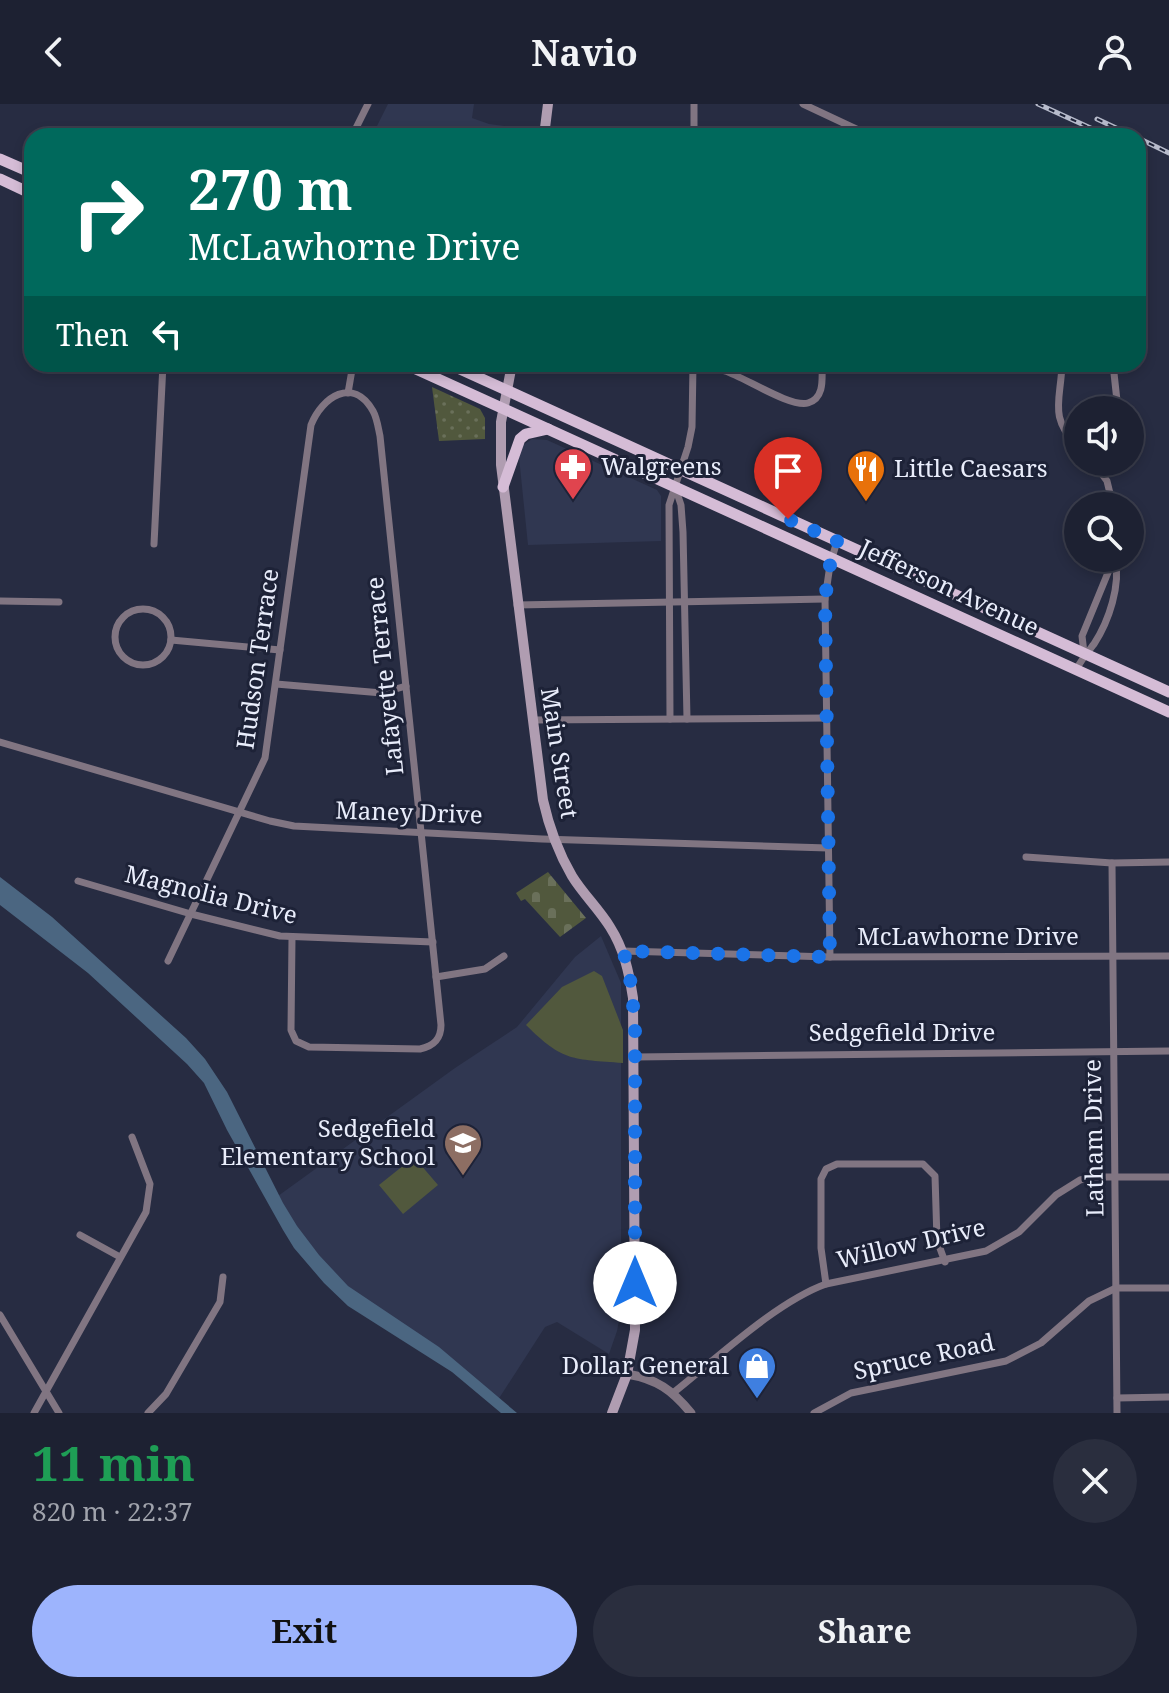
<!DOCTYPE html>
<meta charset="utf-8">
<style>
:root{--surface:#1d2132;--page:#2a2e3e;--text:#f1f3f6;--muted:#a0a3ac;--line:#3b3e4d;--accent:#9db4fd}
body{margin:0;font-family:"Noto Serif",serif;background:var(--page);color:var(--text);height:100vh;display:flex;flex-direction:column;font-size:30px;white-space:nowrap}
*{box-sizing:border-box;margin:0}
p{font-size:26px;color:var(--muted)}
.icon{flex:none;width:44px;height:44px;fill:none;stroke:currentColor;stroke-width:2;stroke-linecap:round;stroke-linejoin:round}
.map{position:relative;height:1309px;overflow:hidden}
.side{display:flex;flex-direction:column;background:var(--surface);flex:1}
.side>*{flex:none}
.hud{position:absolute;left:24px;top:24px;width:1122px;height:244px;border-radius:24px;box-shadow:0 4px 12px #0003,0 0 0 2px var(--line);background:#00695c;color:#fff;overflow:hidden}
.tools{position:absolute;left:1064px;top:292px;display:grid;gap:16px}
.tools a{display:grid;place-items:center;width:80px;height:80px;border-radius:50%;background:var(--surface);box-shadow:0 4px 12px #0003,0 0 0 2px var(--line);font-size:40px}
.pin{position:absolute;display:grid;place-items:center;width:68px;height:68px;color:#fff;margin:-82px -34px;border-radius:50% 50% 50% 0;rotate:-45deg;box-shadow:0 0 8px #0007}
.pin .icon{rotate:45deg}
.me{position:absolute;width:88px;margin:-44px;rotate:0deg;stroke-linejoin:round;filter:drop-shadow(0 0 6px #0008)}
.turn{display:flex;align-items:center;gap:28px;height:168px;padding:0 32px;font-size:36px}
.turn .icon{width:104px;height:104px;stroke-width:2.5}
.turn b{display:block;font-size:56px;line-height:68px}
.then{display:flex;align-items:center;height:76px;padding:0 32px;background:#0003;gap:16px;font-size:30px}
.round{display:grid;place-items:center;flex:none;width:84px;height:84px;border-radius:42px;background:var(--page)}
.head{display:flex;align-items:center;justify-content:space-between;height:136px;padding:0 32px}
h1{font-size:48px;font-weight:700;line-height:60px;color:#1e9e55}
.cta{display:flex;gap:16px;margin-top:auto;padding:16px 32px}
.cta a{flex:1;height:92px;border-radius:48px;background:var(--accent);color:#111;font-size:32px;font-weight:700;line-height:92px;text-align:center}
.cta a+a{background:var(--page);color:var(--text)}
header{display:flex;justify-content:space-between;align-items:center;height:104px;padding:0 32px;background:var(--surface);font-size:36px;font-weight:700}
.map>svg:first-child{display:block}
</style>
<header><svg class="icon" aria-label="back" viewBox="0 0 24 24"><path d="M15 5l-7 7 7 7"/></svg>Navio<svg class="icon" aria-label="person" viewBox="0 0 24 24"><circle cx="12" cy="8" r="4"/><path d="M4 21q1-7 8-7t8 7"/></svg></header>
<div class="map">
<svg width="1169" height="1309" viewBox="0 0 1169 1309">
<defs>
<pattern id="cemetery-stones" width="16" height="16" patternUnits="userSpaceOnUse" patternTransform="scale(2)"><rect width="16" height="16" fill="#51583d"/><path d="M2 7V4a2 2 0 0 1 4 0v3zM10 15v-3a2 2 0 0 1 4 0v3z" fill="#6a705a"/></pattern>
<pattern id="park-dots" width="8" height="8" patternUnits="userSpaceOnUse" patternTransform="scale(2)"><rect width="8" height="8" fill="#51583d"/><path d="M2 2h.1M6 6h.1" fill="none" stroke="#6a705a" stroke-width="1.8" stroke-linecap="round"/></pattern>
</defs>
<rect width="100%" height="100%" fill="#272c42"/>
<g fill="#303751">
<path d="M388,0h86l-2,14 17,6 37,5 -1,7h-153z"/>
<path d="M532,335l15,1 110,50 4,6v45l-133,4 -9,-88 3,-11z"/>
<path d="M601,832l20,47v326l-4,22 -8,23 -52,-32 -12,5 -49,76 -123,-91 -73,-75 -22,-41 177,-128 62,-41 58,-70z"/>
</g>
<path fill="url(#cemetery-stones)" d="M548,768l38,46 -26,19 -35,-38 -4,2 -5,-8z"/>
<path fill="url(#park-dots)" d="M432,283l48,22 5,9v21l-46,2z"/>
<g fill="#51583d">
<path d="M594,867l8,5 21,54v33c-50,-4 -60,-1 -97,-38l36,-38z"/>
<path d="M414,1053l24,28 -35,29 -24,-29z"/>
</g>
<path fill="#4b6681" d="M0,773l52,40 134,121 19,21 22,33 56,111 14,23 22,29 29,31 91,61 78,66h-16l-49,-41 -104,-66 -24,-23 -30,-35 -11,-18 -56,-100 -23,-47 -17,-19 -99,-91 -88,-68z"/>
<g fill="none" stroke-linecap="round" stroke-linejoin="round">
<g stroke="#817582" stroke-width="7">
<path d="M803,0l66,31 24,1"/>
<path d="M352,32l16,-32"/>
<path d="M694,32v-32"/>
<path d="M933,32l16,-5 20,5"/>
<path d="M694,260c10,2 21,4 31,7 19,6 66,37 83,32 17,-5 14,-25 14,-39"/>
<path d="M1062,260c-1,36 -14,53 16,83"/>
<path d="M1113,260l5,46"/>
<path d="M348,289l5,-29"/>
<path d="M1093,358l14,19 6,25"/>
<path d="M675,383l6,18 2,27 4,187"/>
<path d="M154,440l9,-180"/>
<path d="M0,497l59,1"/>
<path d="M517,501l308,-6"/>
<circle cx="143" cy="533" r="28"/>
<path d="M171,536l109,10"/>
<path d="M1084,549l-2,-17 32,-78"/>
<path d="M1076,566c5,-10 11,-17 18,-26 15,-23 27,-59 21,-86"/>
<path d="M276,580l106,9 24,-7"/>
<path d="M670,615l-1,-214 19,-58 4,-20 1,-63"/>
<path d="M533,616l293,-2"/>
<path d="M0,638l270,79 24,5 248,13 286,9"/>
<path d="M1026,753l86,6 57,-1"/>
<path d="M1112,759l5,550"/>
<path d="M78,777l113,33 89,22 153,6"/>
<path d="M623,847l207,6 339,-1"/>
<path d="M830,853l-5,-358 5,-34 7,-24"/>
<path d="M168,857l97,-203 46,-333c11,-28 42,-49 62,-14 4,7 5,16 7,25l61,589c0,14 -7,21 -21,24l-111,-2 -13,-6 -5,-11 1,-92"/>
<path d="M436,873l49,-8 19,-13"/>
<path d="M635,953l534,-6"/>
<path d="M80,1131l40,22"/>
<path d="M826,1180l-5,-36v-69l5,-10 11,-5h86l12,12 2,64 8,22"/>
<path d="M0,1211l59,98"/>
<path d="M673,1289c43,-34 103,-91 153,-109l160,-33 33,-19 37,-37 24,-15 13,-3h76"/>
<path d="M1117,1294l52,-1"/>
<path d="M34,1309l112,-201 4,-28 -18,-47"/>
<path d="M148,1309l18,-19 54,-92 3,-25"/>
<path d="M814,1309l37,-20 155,-32 35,-18 48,-42 27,-13h53"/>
</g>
<path stroke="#817582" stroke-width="9" d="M627,1270c30,5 45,16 64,39"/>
<g stroke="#b09db1" stroke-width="10">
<path d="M544,32l4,-32"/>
<path d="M512,260l-11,58v43l42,335c6,27 15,52 29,76 11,18 27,33 38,51 14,22 19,45 23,71l2,332 -8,44 -15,39"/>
</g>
<g stroke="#d5bcd6" stroke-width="11">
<path d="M0,55l32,14"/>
<path d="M0,75l32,15"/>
<path d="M405,260l764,348"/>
<path d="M449,260l720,328"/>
<path d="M503,383l17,-48 6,-5 22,-5"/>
</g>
<g stroke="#b7bbcb" stroke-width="5">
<g id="rail">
<path d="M1038,0l70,32"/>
<path d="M1097,15l36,17"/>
<path d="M1138,34l31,15"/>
</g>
</g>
<use href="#rail" stroke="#1d2237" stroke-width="2" stroke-dasharray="6" stroke-linecap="butt"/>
</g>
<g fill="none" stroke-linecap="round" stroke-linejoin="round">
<path stroke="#1a73e8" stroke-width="14" stroke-dasharray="0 25.2" d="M635,1179v-260l-6,-54 -6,-18 207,6 -5,-358 5,-34 7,-24 -49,-22"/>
</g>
<defs>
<g id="pharmacy-pin" transform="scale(2)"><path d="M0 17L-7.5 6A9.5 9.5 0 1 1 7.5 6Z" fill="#e0444e" stroke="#1d2237"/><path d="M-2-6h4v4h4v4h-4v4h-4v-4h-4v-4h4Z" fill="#fff"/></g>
<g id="restaurant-pin" transform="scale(2)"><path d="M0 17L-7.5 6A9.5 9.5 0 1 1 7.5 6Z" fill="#e8710a" stroke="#1d2237"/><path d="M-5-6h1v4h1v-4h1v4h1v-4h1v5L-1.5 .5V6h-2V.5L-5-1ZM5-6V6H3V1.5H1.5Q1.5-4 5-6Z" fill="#fff"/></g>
<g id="school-pin" transform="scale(2)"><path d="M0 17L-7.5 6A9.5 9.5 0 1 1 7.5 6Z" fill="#8d6e63" stroke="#1d2237"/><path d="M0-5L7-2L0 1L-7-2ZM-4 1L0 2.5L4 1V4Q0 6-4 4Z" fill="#fff"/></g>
<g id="shop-pin" transform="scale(2)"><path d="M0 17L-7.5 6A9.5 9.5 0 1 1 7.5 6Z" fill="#3f7fe0" stroke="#1d2237"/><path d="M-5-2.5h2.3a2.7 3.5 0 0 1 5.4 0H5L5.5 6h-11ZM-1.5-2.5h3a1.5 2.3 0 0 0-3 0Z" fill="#fff"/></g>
</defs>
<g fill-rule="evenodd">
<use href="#pharmacy-pin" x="573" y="363"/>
<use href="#restaurant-pin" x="866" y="365"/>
<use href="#school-pin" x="463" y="1039"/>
<use href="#shop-pin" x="757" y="1262"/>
</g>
<g text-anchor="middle" stroke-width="6" stroke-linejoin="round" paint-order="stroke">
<g font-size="24" fill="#e9edfb" stroke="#1d2237" text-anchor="start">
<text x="601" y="371">Walgreens</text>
<text x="894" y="373">Little Caesars</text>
<text x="435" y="1033" text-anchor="end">Sedgefield<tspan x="435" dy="28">Elementary School</tspan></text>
<text x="729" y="1270" text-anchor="end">Dollar General</text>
</g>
<g font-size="24" fill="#e9edfb" stroke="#1d2237">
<text transform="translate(949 484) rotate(25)" y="8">Jefferson Avenue</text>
<text transform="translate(258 555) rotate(-82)" y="8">Hudson Terrace</text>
<text transform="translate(385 572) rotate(-96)" y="8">Lafayette Terrace</text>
<text transform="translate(559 649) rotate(81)" y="8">Main Street</text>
<text transform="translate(409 709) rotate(2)" y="8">Maney Drive</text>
<text transform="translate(211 791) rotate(14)" y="8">Magnolia Drive</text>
<text x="968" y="841">McLawhorne Drive</text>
<text x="902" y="937">Sedgefield Drive</text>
<text transform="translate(1094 1034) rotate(-91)" y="8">Latham Drive</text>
<text transform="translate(911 1140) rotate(-13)" y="8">Willow Drive</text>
<text transform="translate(924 1253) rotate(-12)" y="8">Spruce Road</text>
</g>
</g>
</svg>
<div class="tools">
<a><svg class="icon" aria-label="sound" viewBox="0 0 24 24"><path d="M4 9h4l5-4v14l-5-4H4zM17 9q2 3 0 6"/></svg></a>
<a><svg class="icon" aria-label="search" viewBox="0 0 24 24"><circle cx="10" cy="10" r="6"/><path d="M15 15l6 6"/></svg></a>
</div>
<div class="pin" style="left:788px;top:415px;background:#d93025"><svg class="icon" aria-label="arrive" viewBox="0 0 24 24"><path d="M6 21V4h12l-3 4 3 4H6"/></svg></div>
<svg class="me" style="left:635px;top:1179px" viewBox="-20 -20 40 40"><circle r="19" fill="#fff"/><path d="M0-13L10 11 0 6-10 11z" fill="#1a73e8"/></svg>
<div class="hud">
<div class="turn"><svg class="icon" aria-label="right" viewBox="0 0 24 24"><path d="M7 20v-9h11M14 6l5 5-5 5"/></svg><div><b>270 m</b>McLawhorne Drive</div></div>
<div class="then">Then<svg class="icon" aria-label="left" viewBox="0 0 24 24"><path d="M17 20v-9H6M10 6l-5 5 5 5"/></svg></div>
</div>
</div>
<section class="side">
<div class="head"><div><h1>11 min</h1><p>820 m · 22:37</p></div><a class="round"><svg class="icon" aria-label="close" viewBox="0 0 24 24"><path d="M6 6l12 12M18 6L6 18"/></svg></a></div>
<div class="cta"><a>Exit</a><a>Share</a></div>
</section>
